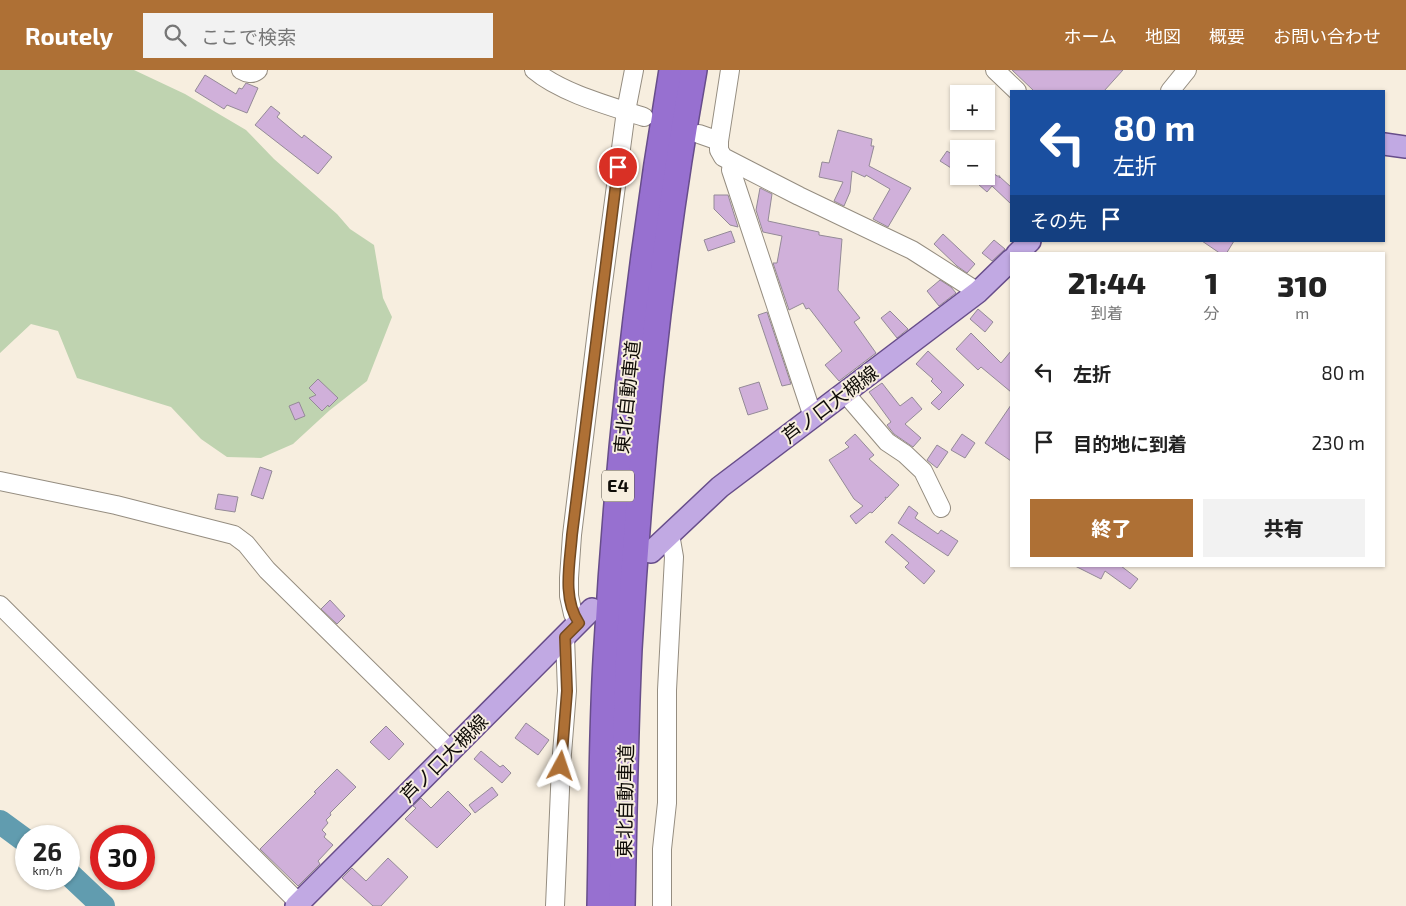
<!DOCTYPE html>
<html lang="ja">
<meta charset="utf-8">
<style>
:root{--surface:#fff;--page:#f2f2f2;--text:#222;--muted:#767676;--accent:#ae7035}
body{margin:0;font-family:"Exo 2","Noto Sans JP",sans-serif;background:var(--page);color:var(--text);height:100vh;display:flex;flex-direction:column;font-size:19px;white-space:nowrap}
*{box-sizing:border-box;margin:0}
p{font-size:16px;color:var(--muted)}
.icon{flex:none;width:28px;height:28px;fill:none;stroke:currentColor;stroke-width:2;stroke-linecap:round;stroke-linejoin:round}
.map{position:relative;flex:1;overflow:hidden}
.sheet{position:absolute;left:1010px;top:182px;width:375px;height:315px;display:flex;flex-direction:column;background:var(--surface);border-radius:0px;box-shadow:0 1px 4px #0004}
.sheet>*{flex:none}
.hud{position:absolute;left:1010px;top:20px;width:375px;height:152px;border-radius:0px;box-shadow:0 1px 4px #0004;background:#1a4fa0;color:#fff;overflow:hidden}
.tools{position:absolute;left:950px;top:15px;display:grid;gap:10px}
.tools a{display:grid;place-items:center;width:45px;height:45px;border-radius:0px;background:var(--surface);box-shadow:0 1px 4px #0004;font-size:25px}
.speed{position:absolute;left:15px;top:755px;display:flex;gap:10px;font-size:25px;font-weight:700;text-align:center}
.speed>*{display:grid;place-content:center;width:65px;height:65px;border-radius:50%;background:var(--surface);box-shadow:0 1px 4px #0004;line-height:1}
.speed small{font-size:12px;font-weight:400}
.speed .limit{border:8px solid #d22;background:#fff;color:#111}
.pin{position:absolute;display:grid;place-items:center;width:42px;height:42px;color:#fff;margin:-21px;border:2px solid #fff;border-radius:50%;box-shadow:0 1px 5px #0007}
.me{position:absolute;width:55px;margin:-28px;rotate:5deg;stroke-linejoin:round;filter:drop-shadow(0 0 4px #0008)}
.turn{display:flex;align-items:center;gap:18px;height:105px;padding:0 20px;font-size:22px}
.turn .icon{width:65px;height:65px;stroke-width:2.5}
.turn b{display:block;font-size:35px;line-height:42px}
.then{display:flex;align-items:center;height:48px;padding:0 20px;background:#0003;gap:10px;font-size:19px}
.eta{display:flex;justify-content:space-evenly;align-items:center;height:85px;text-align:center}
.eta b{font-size:30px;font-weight:800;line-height:35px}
.button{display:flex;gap:10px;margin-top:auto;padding:10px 20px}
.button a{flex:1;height:58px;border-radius:0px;background:var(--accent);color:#fff;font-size:20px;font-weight:800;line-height:58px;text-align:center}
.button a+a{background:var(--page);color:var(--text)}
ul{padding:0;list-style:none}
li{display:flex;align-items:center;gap:15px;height:70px;padding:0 20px}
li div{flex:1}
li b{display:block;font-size:19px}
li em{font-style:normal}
header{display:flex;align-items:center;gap:30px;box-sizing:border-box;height:70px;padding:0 25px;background:var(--accent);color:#fff}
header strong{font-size:24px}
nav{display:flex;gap:28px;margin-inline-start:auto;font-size:18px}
.search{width:350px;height:45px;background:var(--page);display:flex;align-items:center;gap:12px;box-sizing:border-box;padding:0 18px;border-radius:0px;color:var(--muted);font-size:19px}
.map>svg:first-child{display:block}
</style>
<header>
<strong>Routely</strong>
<div class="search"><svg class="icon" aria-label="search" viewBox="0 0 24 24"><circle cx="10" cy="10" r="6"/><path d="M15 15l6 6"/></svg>ここで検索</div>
<nav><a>ホーム</a><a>地図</a><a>概要</a><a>お問い合わせ</a></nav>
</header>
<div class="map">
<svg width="1406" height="836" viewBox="0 0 1406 836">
<rect width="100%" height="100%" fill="#f7eedf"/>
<path fill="#bfd3b0" d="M0,0h134l51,24 61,36 28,29 63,55 13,15 24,16 9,53 9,19 -25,64 -37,29 -37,34 -32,14 -34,-1 -26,-18 -30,-32 -94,-29 -19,-47 -27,-7 -31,29z"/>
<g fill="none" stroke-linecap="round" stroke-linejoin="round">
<g stroke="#619caf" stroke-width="24">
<path d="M0,752l26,19"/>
<path d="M69,804l34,32"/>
</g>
</g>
<g fill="#d0b0da" stroke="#948a97">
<path d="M1012,0h111l-19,21h-70z"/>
<path d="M205,5l31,19 3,-6 3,1 4,-6 12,5 -11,25 -20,-8 -3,4 -29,-18z"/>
<path d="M271,36l9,7 -3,4 25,21 2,-3 28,22 -14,17 -63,-49z"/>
<path d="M838,60l34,9 -1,7h3l-5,20 42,22 -23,39 -15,-8 17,-30 -24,-14 -1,2 -13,-6 -2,21 -6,14 -10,-5 9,-19 -24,-5 3,-15 7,1z"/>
<path d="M947,81l12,8v14l-19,-12z"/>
<path d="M986,97l11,9h3l-1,2 1,-1 11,10v17l-19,-18 -5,6 -18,-16h17z"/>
<path d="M760,118l12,6 -4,27 51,11v3l23,4 -4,51 22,28 -6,4 22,31 -37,28 -14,-16 17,-14 -33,-43 -3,1 -3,-6 -14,7 -16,-47h4l5,-27 -19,-4 -7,-22z"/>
<path d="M714,125h14l10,32 -8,-2 -16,-16z"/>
<path d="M731,161l4,11 -27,9 -4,-11z"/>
<path d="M943,164l32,30 -8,9 -10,-7 -23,-22z"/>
<path d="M994,170l11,9 -13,12 -10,-8z"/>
<path d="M1202,171h32l-8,13h-5z"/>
<path d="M940,210l11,7 5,6 -17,13 -12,-15z"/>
<path d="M978,239l15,13 -8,10 -15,-13z"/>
<path d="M890,241l18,18 -11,9 -16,-20z"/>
<path d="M767,242l24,72 -9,2 -24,-71z"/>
<path d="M971,263l30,30 10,-12v41l-30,-25 -3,3 -22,-21z"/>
<path d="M928,281l36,34 -25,25 -8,-7 11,-11 -11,-11 2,-2 -17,-15z"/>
<path d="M318,309l20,19 -9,9 -1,-2 -6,6 -13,-13 7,-3 -7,-7z"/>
<path d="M759,312l9,27 -20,6 -9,-27z"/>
<path d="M882,313l18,23 12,-9 10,12 -17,15 16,14 -8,9 -19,-13 -7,-9 4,-3 -22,-30z"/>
<path d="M299,332l6,14 -10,4 -6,-14z"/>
<path d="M1011,335v56l-26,-18z"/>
<path d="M855,364l19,21 -5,4 30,26 -12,13 -2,-1 1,2 -14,14 -2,-1 -14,12 -6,-8 13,-10 -9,-7 -25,-39 20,-13 -4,-4z"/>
<path d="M962,364l13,9 -10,15 -14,-8z"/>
<path d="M937,375l11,7 -11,16 -10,-8z"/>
<path d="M260,397l12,4 -9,28 -12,-4z"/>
<path d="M218,424l20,3 -3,15 -20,-3z"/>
<path d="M909,436l9,7 -3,5 23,16 3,-4 17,11 -10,15 -50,-33z"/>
<path d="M892,464l43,37 -11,13 -19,-17 4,-4 -24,-21z"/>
<path d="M1075,496h46l17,13 -8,10 -25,-18 -4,8z"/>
<path d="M330,530l15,16 -8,8 -16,-15z"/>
<path d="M526,653l23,17 -11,15 -23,-17z"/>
<path d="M386,656l18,18 -15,16 -19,-18z"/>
<path d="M481,681l19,16 3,-2 8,8 -9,10 -28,-24z"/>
<path d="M337,699l19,18 -26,26 1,2 -5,5 2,3 -6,7 4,4 -2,3 9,8 -15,16 2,3 -22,22 -38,-37 56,-56 -2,-1z"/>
<path d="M492,717l6,8 -23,18 -6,-8z"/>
<path d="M448,721l23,23 -34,34 -32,-29 11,-11 -3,-2 8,-8 10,10z"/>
<path d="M388,788l20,19 -27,29h-8l-31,-28 10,-10 14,13z"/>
</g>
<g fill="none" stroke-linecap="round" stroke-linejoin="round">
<g stroke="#958d80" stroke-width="20">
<g id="minor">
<path d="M241,0c5,3 12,5 17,0"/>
<path d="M534,0c27,23 76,36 110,47"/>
<path d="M730,0l-11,71v9l4,7 76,39 113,54 66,42"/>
<path d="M995,0l22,21"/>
<path d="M1170,21l17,-21"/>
<path d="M699,64l20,7"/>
<path d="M732,93l-1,7 82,247"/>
<path d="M845,323l42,49 18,12 18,17 18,37"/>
<path d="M0,411l116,24 118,30 12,9 21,26 184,181"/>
<path d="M0,535l299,298"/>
<path d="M579,553l-6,-9 -4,-18v-18l3,-43 29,-237 25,-187 8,-41"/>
<path d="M555,836l6,-140 6,-75 -2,-54"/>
<path d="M662,836v-57l5,-46v-113l7,-133 -4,-23"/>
</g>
</g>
<g stroke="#674d8a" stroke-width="24">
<g id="major">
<path d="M1384,74l22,3"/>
<path d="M1017,184l13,-13"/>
<path d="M651,482l69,-65 258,-195 33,-32"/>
<path d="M296,836l296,-297"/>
</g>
</g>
<g stroke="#674d8a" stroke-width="28">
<g id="highway">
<path d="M600,836c2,-87 1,-175 7,-262 11,-192 33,-384 65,-574"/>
<path d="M622,836c2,-86 3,-172 7,-257 11,-194 31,-388 65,-579"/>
</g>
</g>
<use href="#minor" stroke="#fff" stroke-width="18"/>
<use href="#major" stroke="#c1a9e3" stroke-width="21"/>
<use href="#highway" stroke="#9770d0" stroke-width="25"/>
</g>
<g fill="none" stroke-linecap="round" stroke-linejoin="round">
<g stroke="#714922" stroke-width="12">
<path id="route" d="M561,696l6,-75 -2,-54 14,-14c-17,-25 -9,-60 -7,-88l46,-368"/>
</g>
<use href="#route" stroke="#ae7035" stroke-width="9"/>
</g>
<g text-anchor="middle" stroke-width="4" stroke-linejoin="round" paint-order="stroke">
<rect fill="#f7eedf" stroke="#555048" stroke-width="1" x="602" y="400.5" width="32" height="31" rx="4"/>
<g font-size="18" font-weight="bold" fill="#0f0c07">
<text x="618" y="422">E4</text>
</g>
<g font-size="19" fill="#0f0c07" stroke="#f7eedf">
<text transform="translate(627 327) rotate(-84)" y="7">東北自動車道</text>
<text transform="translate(830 334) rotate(-37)" y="7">芦ノ口大槻線</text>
<text transform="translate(444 688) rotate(-45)" y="7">芦ノ口大槻線</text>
<text transform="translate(625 731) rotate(-89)" y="7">東北自動車道</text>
</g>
</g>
</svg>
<div class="tools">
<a>+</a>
<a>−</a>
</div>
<div class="speed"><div>26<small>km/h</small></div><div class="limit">30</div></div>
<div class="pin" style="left:618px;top:97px;background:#d93025"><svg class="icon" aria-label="arrive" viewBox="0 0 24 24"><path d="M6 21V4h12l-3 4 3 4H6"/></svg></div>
<svg class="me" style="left:561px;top:696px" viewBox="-20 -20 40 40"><path d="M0-17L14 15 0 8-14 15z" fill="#ae7035" stroke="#fff" stroke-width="4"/></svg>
<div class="hud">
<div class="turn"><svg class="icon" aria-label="left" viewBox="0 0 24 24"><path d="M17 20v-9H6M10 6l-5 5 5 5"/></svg><div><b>80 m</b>左折</div></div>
<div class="then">その先<svg class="icon" aria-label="arrive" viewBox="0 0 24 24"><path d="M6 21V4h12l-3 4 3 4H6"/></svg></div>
</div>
<section class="sheet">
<div class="eta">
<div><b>21:44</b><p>到着</p></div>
<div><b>1</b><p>分</p></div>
<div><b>310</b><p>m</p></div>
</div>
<ul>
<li><svg class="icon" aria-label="left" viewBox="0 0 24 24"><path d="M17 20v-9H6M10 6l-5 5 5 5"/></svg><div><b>左折</b></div><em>80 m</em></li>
<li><svg class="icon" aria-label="arrive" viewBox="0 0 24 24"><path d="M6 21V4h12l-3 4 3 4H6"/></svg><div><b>目的地に到着</b></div><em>230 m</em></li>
</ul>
<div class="button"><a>終了</a><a>共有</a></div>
</section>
</div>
